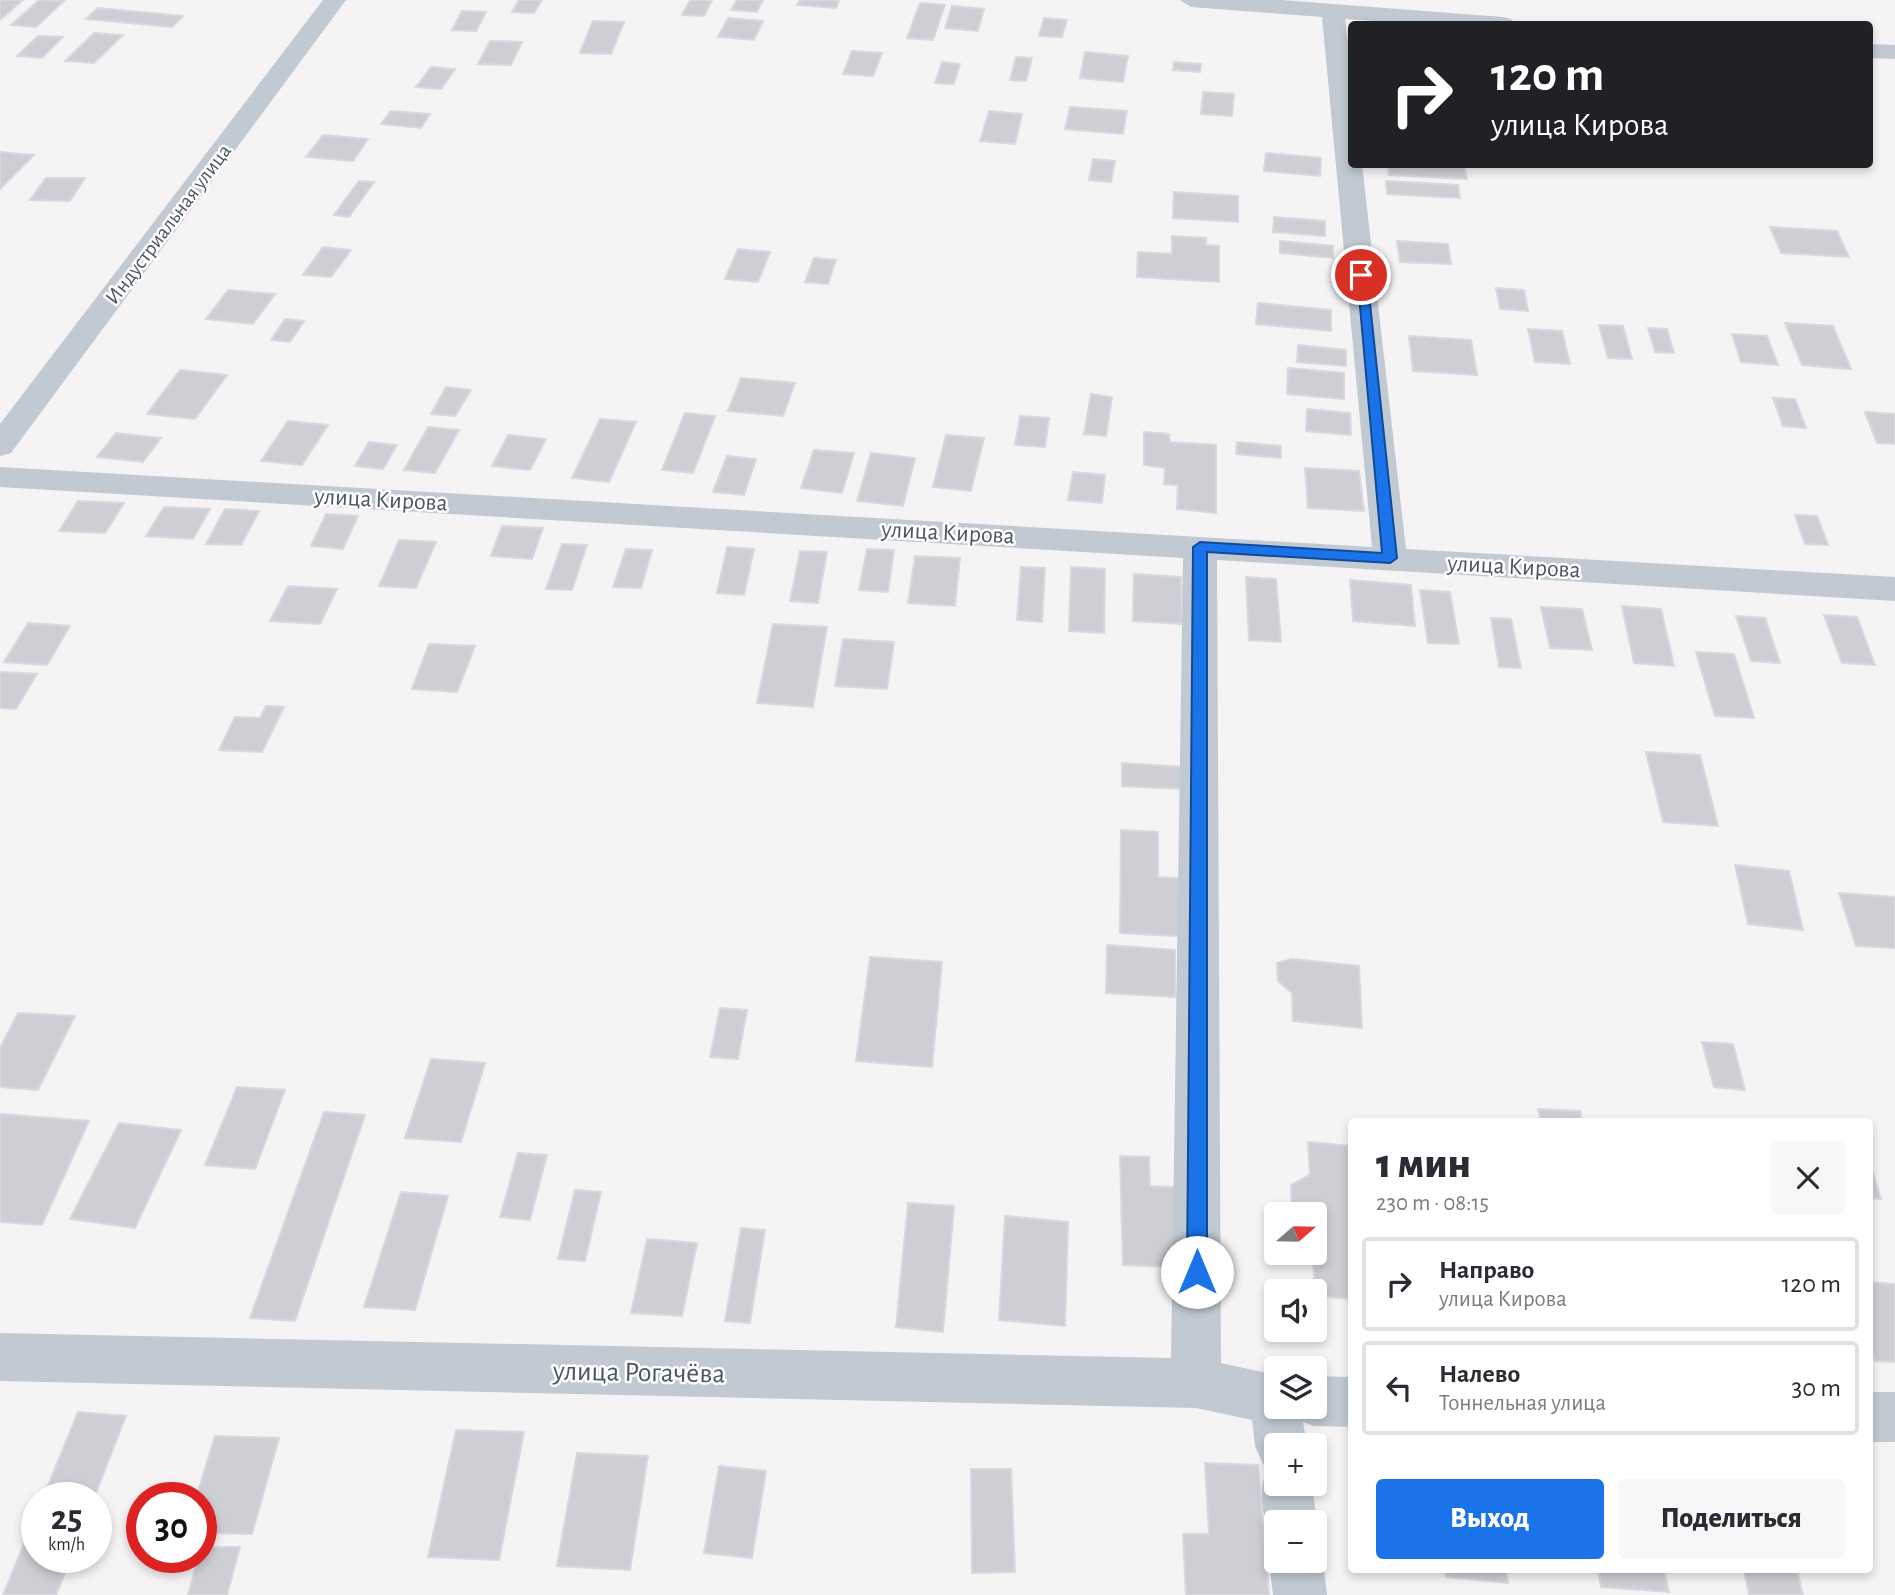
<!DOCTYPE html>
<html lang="ru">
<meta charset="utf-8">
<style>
:root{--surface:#fff;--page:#f7f7f7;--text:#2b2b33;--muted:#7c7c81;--line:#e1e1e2;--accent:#1a73e8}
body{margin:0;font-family:"Alegreya Sans",sans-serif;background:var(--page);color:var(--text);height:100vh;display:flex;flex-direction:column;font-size:26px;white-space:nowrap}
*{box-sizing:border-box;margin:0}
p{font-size:23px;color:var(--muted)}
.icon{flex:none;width:38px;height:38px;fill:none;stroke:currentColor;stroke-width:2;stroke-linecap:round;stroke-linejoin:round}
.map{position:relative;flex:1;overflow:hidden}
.details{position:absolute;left:1348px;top:1118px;width:525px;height:455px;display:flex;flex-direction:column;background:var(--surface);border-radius:7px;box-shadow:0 4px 10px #0003}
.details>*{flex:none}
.hud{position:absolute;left:1348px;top:21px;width:525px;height:147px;border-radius:7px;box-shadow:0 4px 10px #0003;background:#202124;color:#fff;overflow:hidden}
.needle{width:46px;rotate:70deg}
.tools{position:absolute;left:1264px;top:1202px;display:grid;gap:14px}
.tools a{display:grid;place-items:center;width:63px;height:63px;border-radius:7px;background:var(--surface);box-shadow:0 4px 10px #0003;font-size:35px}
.speed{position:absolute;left:21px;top:1482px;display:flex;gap:14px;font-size:35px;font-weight:700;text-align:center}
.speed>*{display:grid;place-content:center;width:91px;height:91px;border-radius:50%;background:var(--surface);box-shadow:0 4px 10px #0003;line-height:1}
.speed small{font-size:18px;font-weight:400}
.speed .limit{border:10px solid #d22;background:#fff;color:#111}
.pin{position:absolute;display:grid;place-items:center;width:60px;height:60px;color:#fff;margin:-30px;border:4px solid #fff;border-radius:50%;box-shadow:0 2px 7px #0007}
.me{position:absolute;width:77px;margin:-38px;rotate:0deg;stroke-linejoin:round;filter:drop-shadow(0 0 5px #0008)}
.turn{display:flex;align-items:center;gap:24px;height:147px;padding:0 28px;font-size:32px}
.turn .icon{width:91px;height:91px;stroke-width:2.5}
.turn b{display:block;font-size:49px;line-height:60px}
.round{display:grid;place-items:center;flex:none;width:74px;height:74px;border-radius:7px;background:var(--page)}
.headline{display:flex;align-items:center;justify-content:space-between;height:119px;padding:0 28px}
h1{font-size:42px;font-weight:800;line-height:52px}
.action{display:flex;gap:14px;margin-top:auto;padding:14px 28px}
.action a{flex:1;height:80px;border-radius:7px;background:var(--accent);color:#fff;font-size:28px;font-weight:800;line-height:80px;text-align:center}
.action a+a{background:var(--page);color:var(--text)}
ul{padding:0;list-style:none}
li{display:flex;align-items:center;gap:21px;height:94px;margin:0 14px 10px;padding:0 14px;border:4px solid var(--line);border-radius:7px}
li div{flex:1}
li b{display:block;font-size:26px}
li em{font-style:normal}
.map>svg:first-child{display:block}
</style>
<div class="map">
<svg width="1895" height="1595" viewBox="0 0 1895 1595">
<rect width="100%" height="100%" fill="#f5f3f3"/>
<g fill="#cdcfd5" stroke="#d7d9de" stroke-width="2">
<path d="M0,0h23l-23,20z"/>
<path d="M39,0l25,1 -28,26 -25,-2z"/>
<path d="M519,0h23l-8,13 -22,-1z"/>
<path d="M690,0h22l-8,16 -22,-1z"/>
<path d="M737,0h26l-6,12 -26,-2z"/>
<path d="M800,0h39l-3,8 -39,-3z"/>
<path d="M920,3l25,2 -12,35 -26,-2z"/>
<path d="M952,6l32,3 -6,22 -33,-3z"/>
<path d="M98,8l85,8 -11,11 -86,-8z"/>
<path d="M462,11l24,1 -10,19 -24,-1z"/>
<path d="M728,18l35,3 -9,19 -36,-3z"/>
<path d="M1044,18l23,2 -5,17 -23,-1z"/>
<path d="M593,21l31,1 -13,32 -31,-1z"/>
<path d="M94,33l29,2 -29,28 -29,-2z"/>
<path d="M38,36l25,1 -21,21 -25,-2z"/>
<path d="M490,41l32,1 -11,23 -33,-1z"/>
<path d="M852,51l30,2 -9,23 -30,-2z"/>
<path d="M1085,52l43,4 -5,26 -43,-4z"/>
<path d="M1016,57l16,1 -6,23 -16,-1z"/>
<path d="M942,62l18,2 -6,20 -19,-1z"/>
<path d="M1174,62l27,2 -1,8 -27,-2z"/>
<path d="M431,67l24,2 -14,20 -25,-2z"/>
<path d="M1203,92l31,2 -2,22 -31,-2z"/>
<path d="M1070,107l57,4 -4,23 -58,-5z"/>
<path d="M391,111l39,3 -9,14 -40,-4z"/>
<path d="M989,111l33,3 -7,30 -35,-3z"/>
<path d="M323,135l45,4 -15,22 -47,-4z"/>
<path d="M0,152l34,3 -34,34z"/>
<path d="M1266,153l55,5 -1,18 -56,-5z"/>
<path d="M1093,159l22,2 -4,21 -22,-2z"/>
<path d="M1388,164h76l3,15 -78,-4z"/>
<path d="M46,178h39l-15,23 -40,-1z"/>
<path d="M359,181l15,1 -25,35 -15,-2z"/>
<path d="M1386,181l72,4 2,13 -73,-4z"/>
<path d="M1174,192l64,4v26l-65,-4z"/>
<path d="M1274,217l51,4v15l-52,-4z"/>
<path d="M1770,227l67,4 12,26 -68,-4z"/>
<path d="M1172,236l34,2v7l13,1v36l-82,-5 1,-25 34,2z"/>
<path d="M1280,241l53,5v12l-53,-5z"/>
<path d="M1397,241l51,3 3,20 -51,-2z"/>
<path d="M323,247l28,3 -20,27 -28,-2z"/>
<path d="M738,249l32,3 -12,30 -33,-3z"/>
<path d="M814,258l22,2 -8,24 -23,-2z"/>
<path d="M1496,288l28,2 4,21 -28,-2z"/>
<path d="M228,290l47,4 -22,30 -47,-5z"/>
<path d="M1258,303l73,7v21l-75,-7z"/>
<path d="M285,319l19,2 -14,21 -19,-2z"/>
<path d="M1785,323l48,3 18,43 -49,-4z"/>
<path d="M1599,325l24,1 9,33 -24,-1z"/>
<path d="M1648,328l19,1 7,24 -19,-1z"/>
<path d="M1528,329l34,2 8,33 -35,-2z"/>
<path d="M1732,334l35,2 11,29 -37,-3z"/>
<path d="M1409,336l62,4 6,35 -64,-4z"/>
<path d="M1298,345l48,5v16l-49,-4z"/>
<path d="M1288,368l56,5v26l-57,-5z"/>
<path d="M180,370l47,5 -32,44 -48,-5z"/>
<path d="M741,378l54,5 -12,33 -55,-5z"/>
<path d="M446,387l25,3 -16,26 -24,-2z"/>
<path d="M1091,394l21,3 -6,39 -22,-2z"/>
<path d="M1773,398l22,1 11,29 -23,-2z"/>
<path d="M1307,409l43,4 1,22 -45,-4z"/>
<path d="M1865,412l30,2v30l-18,-1z"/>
<path d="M685,413l30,3 -22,57 -31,-3z"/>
<path d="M1020,416l29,2 -4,29 -30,-2z"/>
<path d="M600,419l36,3 -27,60 -37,-4z"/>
<path d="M288,421l40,4 -26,40 -41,-4z"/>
<path d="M428,427l31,3 -24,43 -31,-3z"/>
<path d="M1144,432l25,2 1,8 46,3v68l-39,-4 1,-24 -14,-1 1,-16 -21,-3z"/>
<path d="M116,433l45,5 -18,24 -46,-5z"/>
<path d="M508,435l38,4 -16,31 -38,-4z"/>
<path d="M946,435l38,3 -13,53 -38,-4z"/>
<path d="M369,442l28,3 -14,24 -28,-3z"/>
<path d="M1237,442l44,4v12l-45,-4z"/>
<path d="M814,450l40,3 -12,40 -41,-5z"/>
<path d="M871,453l44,5 -12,48 -46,-5z"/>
<path d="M727,456l29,3 -12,36 -31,-3z"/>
<path d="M1305,468l54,3 5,40 -56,-3z"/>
<path d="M1073,472l32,3 -3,28 -34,-3z"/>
<path d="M78,501l46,2 -19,30 -46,-2z"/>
<path d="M164,507l46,2 -17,30 -47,-3z"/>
<path d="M225,509l34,2 -18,34 -35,-1z"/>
<path d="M326,514l32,2 -15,33 -32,-3z"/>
<path d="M1795,515l22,1 11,29 -23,-1z"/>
<path d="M502,526l41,2 -11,31 -41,-3z"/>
<path d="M399,540l37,2 -20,46 -37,-2z"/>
<path d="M562,544l25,1 -15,45 -26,-1z"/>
<path d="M727,547l27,2 -10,46 -27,-2z"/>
<path d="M626,549l26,1 -11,38 -28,-1z"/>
<path d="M867,549l27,1 -6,42 -29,-2z"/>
<path d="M800,551l27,1 -9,51 -28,-2z"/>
<path d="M915,556l45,2 -5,48 -47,-3z"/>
<path d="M1021,567l24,1 -3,54 -25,-2z"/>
<path d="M1071,567l34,2 -1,64 -35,-2z"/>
<path d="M1134,574l47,3 1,47 -49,-3z"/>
<path d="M1246,577l30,2 5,63 -32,-2z"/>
<path d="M1350,580l61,5 4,41 -62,-5z"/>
<path d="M288,586l49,3 -17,35 -50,-3z"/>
<path d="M1420,590l30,2 9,52 -31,-1z"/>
<path d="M1622,606l39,3 13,57 -40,-3z"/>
<path d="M1541,607l41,2 10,41 -42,-2z"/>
<path d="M1824,615l33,2 18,48 -33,-2z"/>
<path d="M1736,616l29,2 15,45 -29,-2z"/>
<path d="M1491,618l20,1 10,49 -22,-1z"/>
<path d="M28,623l42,3 -23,39 -43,-3z"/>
<path d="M773,624l54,3 -14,80 -56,-4z"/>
<path d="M843,639l51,3 -7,47 -52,-3z"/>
<path d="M429,644l46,2 -18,46 -45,-3z"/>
<path d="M1696,652l38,2 20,64 -39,-2z"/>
<path d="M0,672l37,2 -21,35 -16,-1z"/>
<path d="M266,706l18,1 -22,45 -43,-2 16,-33 25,1z"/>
<path d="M1646,752l54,3 18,71 -55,-4z"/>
<path d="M1122,763l61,4v22l-61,-3z"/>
<path d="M1121,830l37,2v45l33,2 2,58 -73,-4z"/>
<path d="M1735,865l54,6 14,59 -55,-6z"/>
<path d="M1839,893l56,4v51l-39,-2z"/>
<path d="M1107,945l68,5v47l-69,-4z"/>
<path d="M870,957l72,5 -10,105 -76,-6z"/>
<path d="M1292,959l67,7 3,62 -69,-7 -1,-28 -14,-12 -1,-18z"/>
<path d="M720,1008l27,2 -9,49 -28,-2z"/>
<path d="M18,1013l57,3 -37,74 -38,-3v-39z"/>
<path d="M1702,1042l31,2 12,46 -31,-3z"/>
<path d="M431,1059l54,4 -24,79 -56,-4z"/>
<path d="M237,1087l48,3 -30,79 -50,-4z"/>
<path d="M1538,1109l42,2 2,11h-41z"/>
<path d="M324,1112l41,3 -70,206 -45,-3z"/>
<path d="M0,1114l89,7 -47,104 -42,-3z"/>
<path d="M119,1123l62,7 -46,98 -65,-9z"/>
<path d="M1308,1142l43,4v153l-36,-3 -2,-38 -8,-5h9v-39h-22l-1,-29 19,-10z"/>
<path d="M518,1153l29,2 -17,65 -30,-3z"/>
<path d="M1120,1156l29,1 1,29 46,2 4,80 -77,-3z"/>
<path d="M1869,1160l12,39 -12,-1z"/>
<path d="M575,1190l26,2 -16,69 -27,-2z"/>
<path d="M401,1192l47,4 -33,114 -51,-3z"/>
<path d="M908,1203l46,3 -11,126 -47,-5z"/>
<path d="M1005,1216l63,6 -3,104 -66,-6z"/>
<path d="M741,1228l24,2 -15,93 -25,-2z"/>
<path d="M647,1239l50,4 -15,73 -51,-3z"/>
<path d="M1869,1282l26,2v78l-20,-1 -6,-21z"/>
<path d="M78,1412l48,4 -32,82h-51z"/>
<path d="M456,1430l68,2 -25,128 -71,-3z"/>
<path d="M215,1436l64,2 -27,96 -51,-1v-35h-5z"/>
<path d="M577,1453l71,3 -18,114 -73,-4z"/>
<path d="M1205,1463l53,2 11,130h-83l-3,-61h26z"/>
<path d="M719,1466l47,5 -14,87 -48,-5z"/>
<path d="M971,1469h40l4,103 -43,1z"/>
<path d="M37,1512v46h34l-15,37h-53z"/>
<path d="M201,1547h39l-13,48h-39l10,-37h3z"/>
<path d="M1445,1570h61l2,13 -62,-6z"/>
<path d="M1598,1570h66l5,22 -68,-5z"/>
<path d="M1744,1570h53l6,25h-54z"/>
</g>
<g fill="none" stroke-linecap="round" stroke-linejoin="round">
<g fill="#c1cad2" fill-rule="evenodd">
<path d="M1180,0h101l222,17 8,2 4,5h-96l-74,-5 6,49v96h11l44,385 489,28v24l-678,-41 4,803 55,12v32h38v-31l37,1v50l-37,-1 -11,-4 4,24h-31v38h36l5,38 -3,7v-7h-38v20l-4,-1c-10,-25 -15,-50 -4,-75l-5,-2 -8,-18 -3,-26 -56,-12 -1196,-27v-48l1171,25 12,-800 -1183,-71v-20l1372,80 -50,-530 -131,-10z"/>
<path d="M1869,44l26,1v14l-26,-1z"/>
<rect x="1869" y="1392" width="26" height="50"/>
<path d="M1315,1542l8,19 4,34h-54l-4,-34 7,-16v16h38z"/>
</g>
<path fill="#c1cad2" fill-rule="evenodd" d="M323,0h23l-335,453 -11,3v-32z"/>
</g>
<path fill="#1a73e8" stroke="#114b97" stroke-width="2" d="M1357,273l10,2 30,283 -7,5 -183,-11v720l-3,7 -7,2 -7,-2 -3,-7 6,-725 7,-5 182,11z"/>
<g text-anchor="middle" stroke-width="5" stroke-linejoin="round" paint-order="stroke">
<g font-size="21" fill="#4a5661" stroke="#fff">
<text transform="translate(168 224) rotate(-53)" y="7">Индустриальная улица</text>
</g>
<g font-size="24" fill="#4a5661" stroke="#fff">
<text transform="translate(381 499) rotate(3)" y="8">улица Кирова</text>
<text transform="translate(948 532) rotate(3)" y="8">улица Кирова</text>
<text transform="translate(1514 566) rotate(3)" y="8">улица Кирова</text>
</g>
<g font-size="28" fill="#4a5661" stroke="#fff">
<text transform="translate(639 1371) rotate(1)" y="10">улица Рогачёва</text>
</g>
</g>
</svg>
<div class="tools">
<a><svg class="needle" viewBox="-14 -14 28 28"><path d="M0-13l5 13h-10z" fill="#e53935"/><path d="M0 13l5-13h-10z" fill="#7c7c81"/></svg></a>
<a><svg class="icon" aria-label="sound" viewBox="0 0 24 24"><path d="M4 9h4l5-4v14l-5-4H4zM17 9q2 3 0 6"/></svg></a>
<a><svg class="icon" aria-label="layers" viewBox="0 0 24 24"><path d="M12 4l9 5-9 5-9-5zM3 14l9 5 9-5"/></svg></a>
<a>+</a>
<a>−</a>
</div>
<div class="speed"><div>25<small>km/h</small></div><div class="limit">30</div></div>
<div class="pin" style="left:1361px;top:275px;background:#d93025"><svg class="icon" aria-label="arrive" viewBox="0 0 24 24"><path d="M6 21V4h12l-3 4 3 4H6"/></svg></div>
<svg class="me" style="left:1197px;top:1272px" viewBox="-20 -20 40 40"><circle r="19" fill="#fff"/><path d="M0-13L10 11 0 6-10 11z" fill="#1a73e8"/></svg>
<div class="hud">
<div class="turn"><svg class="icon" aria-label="right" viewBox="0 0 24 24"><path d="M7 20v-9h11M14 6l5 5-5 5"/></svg><div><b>120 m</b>улица Кирова</div></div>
</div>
<section class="details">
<div class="headline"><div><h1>1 мин</h1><p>230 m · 08:15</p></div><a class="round"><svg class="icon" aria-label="close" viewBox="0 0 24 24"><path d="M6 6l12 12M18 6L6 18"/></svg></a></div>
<ul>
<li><svg class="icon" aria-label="right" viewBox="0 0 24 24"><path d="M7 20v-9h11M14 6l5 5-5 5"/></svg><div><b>Направо</b><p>улица Кирова</p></div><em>120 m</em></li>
<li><svg class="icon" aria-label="left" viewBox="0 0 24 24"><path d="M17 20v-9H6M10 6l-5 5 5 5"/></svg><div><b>Налево</b><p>Тоннельная улица</p></div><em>30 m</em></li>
</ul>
<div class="action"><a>Выход</a><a>Поделиться</a></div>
</section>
</div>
